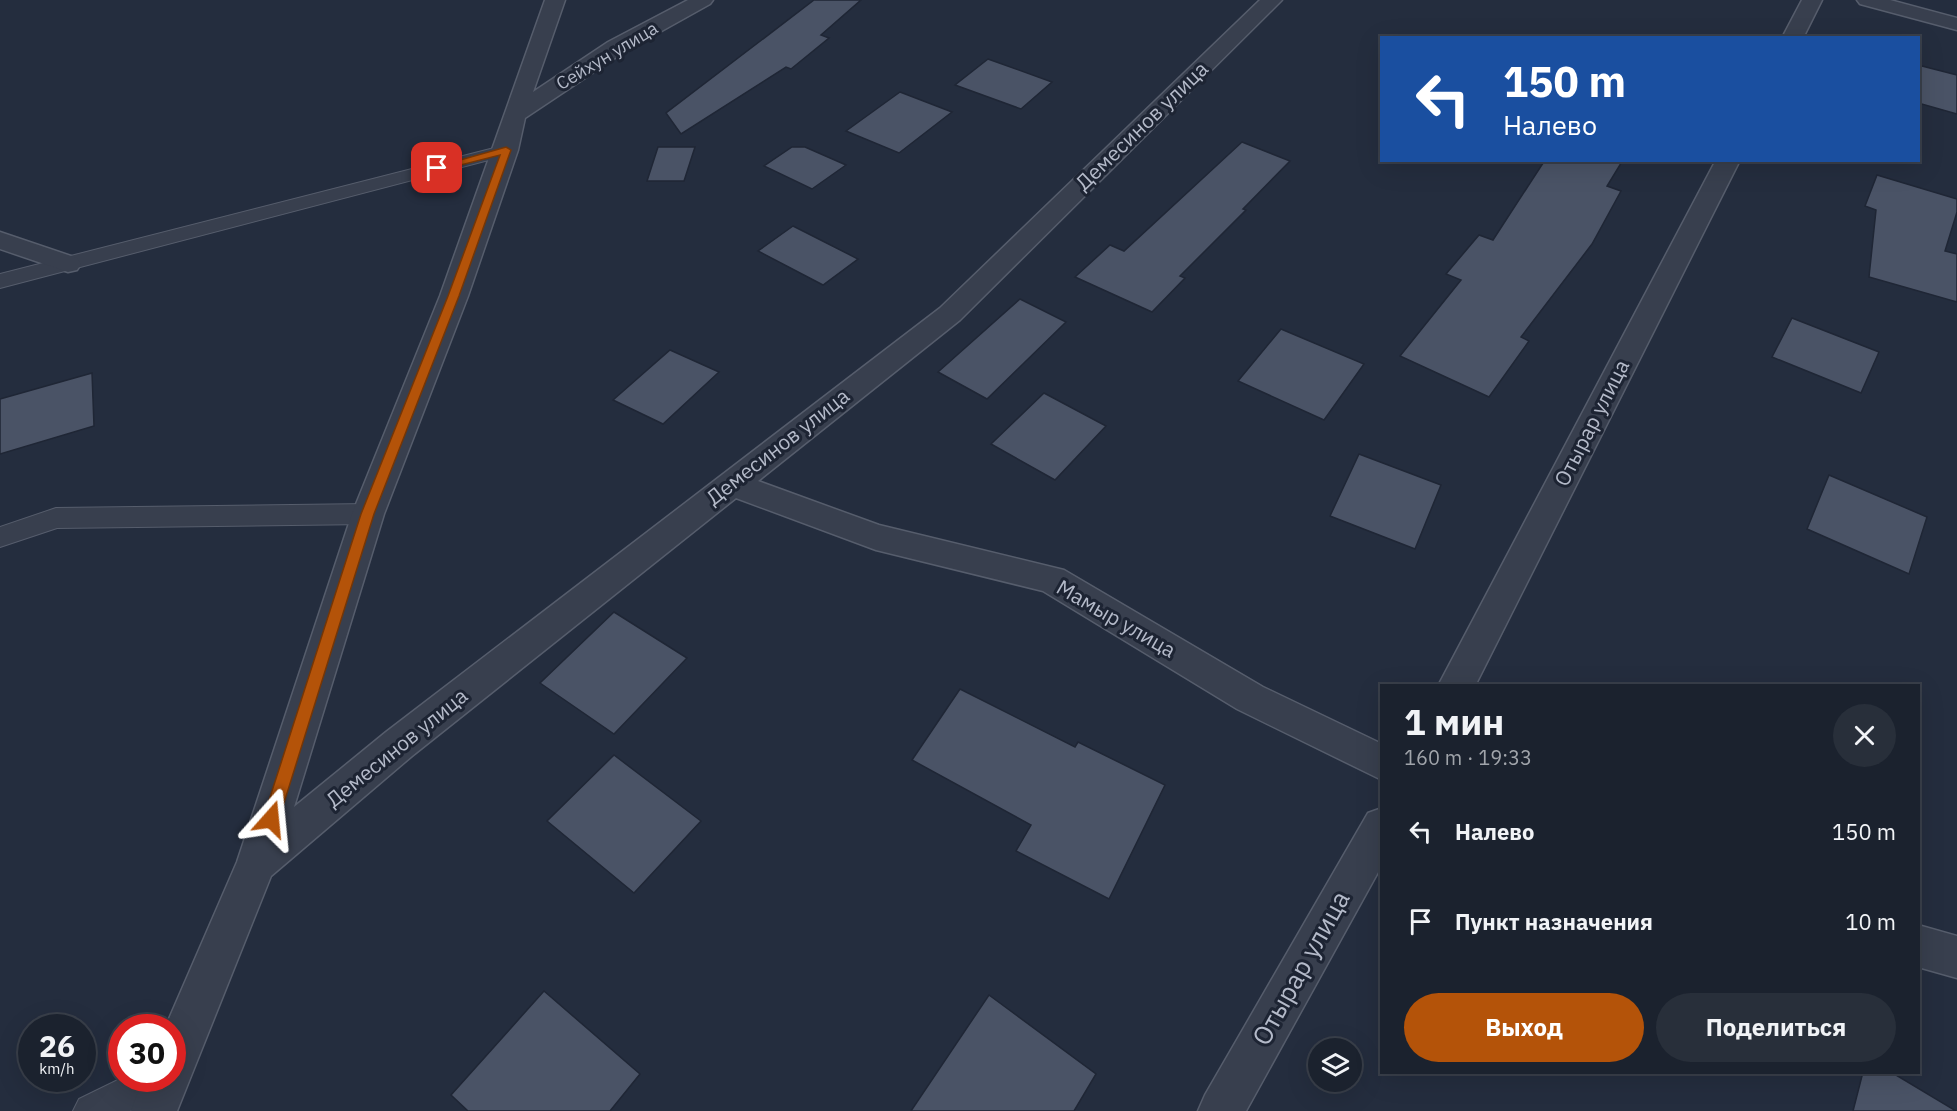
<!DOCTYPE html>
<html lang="ru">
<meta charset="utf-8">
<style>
:root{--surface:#1b222e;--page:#282f3a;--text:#f1f3f6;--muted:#a0a4aa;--line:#393f4a;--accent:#b45309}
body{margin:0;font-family:"IBM Plex Sans",sans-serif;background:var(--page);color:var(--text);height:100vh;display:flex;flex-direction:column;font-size:22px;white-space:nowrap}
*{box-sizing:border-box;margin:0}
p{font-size:20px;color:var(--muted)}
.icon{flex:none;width:33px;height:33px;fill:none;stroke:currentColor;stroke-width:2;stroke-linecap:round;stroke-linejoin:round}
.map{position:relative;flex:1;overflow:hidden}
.details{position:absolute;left:1380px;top:684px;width:540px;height:390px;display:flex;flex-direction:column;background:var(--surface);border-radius:0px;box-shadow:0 6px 24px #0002,0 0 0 2px var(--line)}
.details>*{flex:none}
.guide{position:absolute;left:1380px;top:36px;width:540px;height:126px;border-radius:0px;box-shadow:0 6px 24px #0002,0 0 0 2px var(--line);background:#1a4fa0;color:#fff;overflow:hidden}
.buttons{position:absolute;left:1308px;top:1038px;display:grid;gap:12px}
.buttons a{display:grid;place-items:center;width:54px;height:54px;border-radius:50%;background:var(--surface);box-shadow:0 6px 24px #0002,0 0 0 2px var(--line);font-size:30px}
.speed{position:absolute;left:18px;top:1014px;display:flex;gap:12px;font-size:30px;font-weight:700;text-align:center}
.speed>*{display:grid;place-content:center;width:78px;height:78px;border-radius:50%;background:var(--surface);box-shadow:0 6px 24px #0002,0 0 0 2px var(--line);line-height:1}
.speed small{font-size:15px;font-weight:400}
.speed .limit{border:9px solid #d22;background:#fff;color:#111}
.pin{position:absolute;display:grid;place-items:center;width:51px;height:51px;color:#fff;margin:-26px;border-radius:12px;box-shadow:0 3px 9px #0006}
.me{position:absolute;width:66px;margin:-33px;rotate:18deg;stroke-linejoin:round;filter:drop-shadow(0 0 4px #0008)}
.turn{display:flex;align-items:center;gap:21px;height:126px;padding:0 24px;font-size:27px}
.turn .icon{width:78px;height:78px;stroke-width:2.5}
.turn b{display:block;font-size:42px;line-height:51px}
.round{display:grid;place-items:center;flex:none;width:63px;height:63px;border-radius:32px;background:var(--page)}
.overview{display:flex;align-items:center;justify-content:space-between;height:102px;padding:0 24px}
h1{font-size:36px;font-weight:700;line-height:45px}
.action{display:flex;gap:12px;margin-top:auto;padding:12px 24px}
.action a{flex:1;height:69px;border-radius:36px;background:var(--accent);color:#fff;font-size:24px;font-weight:700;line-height:69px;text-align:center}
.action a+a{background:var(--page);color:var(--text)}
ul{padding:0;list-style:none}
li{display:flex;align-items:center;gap:18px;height:90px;padding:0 24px}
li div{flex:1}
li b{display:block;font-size:22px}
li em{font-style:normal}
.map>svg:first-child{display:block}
</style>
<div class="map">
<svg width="1957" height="1111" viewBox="0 0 1957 1111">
<rect width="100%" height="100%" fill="#242d3e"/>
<g fill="#4a5366" stroke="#1f2635" stroke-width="1.5">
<path d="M814,0h47l-40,35 8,3 -38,31 -5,-2 -105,67 -15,-21z"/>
<path d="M988,59l64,23 -31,27 -66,-24z"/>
<path d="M1918,65l39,10v39l-39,-11z"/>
<path d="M900,92l52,20 -53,41 -53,-22z"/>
<path d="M1242,142l48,19 -47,48 3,1 -66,66 5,2 -33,34 -77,-35 35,-32 14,6z"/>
<path d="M658,147h37l-11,34h-37z"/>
<path d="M792,147h13l41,18 -34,24 -48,-23z"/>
<path d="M1545,160h78l-16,26 14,5 -29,53 -71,93 8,4 -40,56 -89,-41 61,-76 -15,-6 33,-39 14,5z"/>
<path d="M1877,175l80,24v13l-12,39 12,3v48l-88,-25 7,-67 -11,-4z"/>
<path d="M793,226l65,33 -35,26 -65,-34z"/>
<path d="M1020,299l46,23 -79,77 -49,-27z"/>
<path d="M1792,318l87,34 -18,41 -89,-36z"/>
<path d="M1281,329l83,35 -40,56 -86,-39z"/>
<path d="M670,350l49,22 -56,52 -50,-24z"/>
<path d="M92,373l2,53 -94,28v-55z"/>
<path d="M1044,393l62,33 -51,54 -64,-36z"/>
<path d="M1359,454l82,31 -26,64 -85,-33z"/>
<path d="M1829,475l98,42 -18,57 -102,-45z"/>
<path d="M614,612l73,46 -73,76 -74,-51z"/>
<path d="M960,689l115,58 3,-5 87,43 -56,114 -93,-48 15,-26 -119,-65z"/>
<path d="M614,755l87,66 -67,72 -87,-72z"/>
<path d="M544,991l96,83 -30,37h-142l-17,-16z"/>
<path d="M989,995l107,79 -22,37h-163z"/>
<path d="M1863,1072h28l65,39h-103z"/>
</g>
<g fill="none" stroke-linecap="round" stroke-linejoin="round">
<g stroke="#565d6c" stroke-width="2">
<g id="service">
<path d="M506,145l6,1 3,4 -3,4 -512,134v-14z"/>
<path d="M368,504l9,3 3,7 -3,7 -9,3 -311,4 -57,19v-20l56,-19z"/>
<path d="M172,1065l7,13 -5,12 -44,21h-57l6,-12 43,-21h50z"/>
</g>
</g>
<g stroke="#565d6c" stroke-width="3">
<g id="minor">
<path d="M545,0h20l-32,92 75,-50 80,-42h25l-3,4 -86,48 -99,66 -7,32 -50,146 -84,218 -90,293 92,-75 554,-424 320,-308h22l-322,320 -202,161 121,44 185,45 199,117 119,57v36l-145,-71 -194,-118 -167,-41 -140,-52 -324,258 -141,120 -94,235h-46l12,-33h29v-50h-7l72,-166 115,-348 88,-218z"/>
<path d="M1802,0h20l-19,38h-21z"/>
<path d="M1857,0h33l67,18v12l-97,-26z"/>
<path d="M1716,160h24l-265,526h-37z"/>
<path d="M0,232l77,26 4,6 -4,6 -9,2 -68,-23z"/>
<path d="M1382,808v57l-136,246h-48l7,-16 163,-282z"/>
<path d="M1918,925l39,11v42l-39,-11z"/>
</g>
</g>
<use href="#service" fill="#383f4e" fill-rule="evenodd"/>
<use href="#minor" fill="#383f4e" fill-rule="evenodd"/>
</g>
<path fill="#b45309" stroke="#753606" stroke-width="1.5" d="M506,147l5,3 -52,146 -85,218 -95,305 -3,6 -5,2 -6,-2 -2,-6 98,-305 87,-218 52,-141 -63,16 -5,-3z"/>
<g text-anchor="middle" stroke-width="6" stroke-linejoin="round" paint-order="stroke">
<g font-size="18" fill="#b4bac9" stroke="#1d2433">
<text transform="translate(607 56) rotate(-31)" y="6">Сейхун улица</text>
</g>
<g font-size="21" fill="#b4bac9" stroke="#1d2433">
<text transform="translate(1142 126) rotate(-44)" y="7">Демесинов улица</text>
<text transform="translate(1592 423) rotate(-63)" y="7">Отырар улица</text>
<text transform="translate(778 447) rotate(-38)" y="7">Демесинов улица</text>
<text transform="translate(1116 619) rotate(30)" y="7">Мамыр улица</text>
<text transform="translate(397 748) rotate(-39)" y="7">Демесинов улица</text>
</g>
<g font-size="26" fill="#b4bac9" stroke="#1d2433">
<text transform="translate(1301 968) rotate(-61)" y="9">Отырар улица</text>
</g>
</g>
</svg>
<div class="buttons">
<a><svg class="icon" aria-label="layers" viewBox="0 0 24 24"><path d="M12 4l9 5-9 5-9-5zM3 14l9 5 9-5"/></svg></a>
</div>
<div class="speed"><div>26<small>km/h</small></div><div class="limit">30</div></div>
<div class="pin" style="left:437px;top:168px;background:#d93025"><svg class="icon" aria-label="arrive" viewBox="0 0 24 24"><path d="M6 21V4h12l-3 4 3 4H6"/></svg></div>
<svg class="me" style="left:271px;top:819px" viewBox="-20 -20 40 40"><path d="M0-17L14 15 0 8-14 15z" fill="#b45309" stroke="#fff" stroke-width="4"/></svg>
<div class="guide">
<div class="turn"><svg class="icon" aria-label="left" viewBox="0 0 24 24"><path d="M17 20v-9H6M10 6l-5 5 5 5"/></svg><div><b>150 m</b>Налево</div></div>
</div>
<section class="details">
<div class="overview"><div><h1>1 мин</h1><p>160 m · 19:33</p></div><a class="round"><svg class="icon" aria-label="close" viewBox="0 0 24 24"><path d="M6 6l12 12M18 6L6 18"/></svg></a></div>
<ul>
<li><svg class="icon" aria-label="left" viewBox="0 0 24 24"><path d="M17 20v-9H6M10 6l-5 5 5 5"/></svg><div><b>Налево</b></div><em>150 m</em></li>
<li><svg class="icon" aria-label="arrive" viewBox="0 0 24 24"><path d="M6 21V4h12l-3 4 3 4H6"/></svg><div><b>Пункт назначения</b></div><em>10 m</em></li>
</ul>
<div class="action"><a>Выход</a><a>Поделиться</a></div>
</section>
</div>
